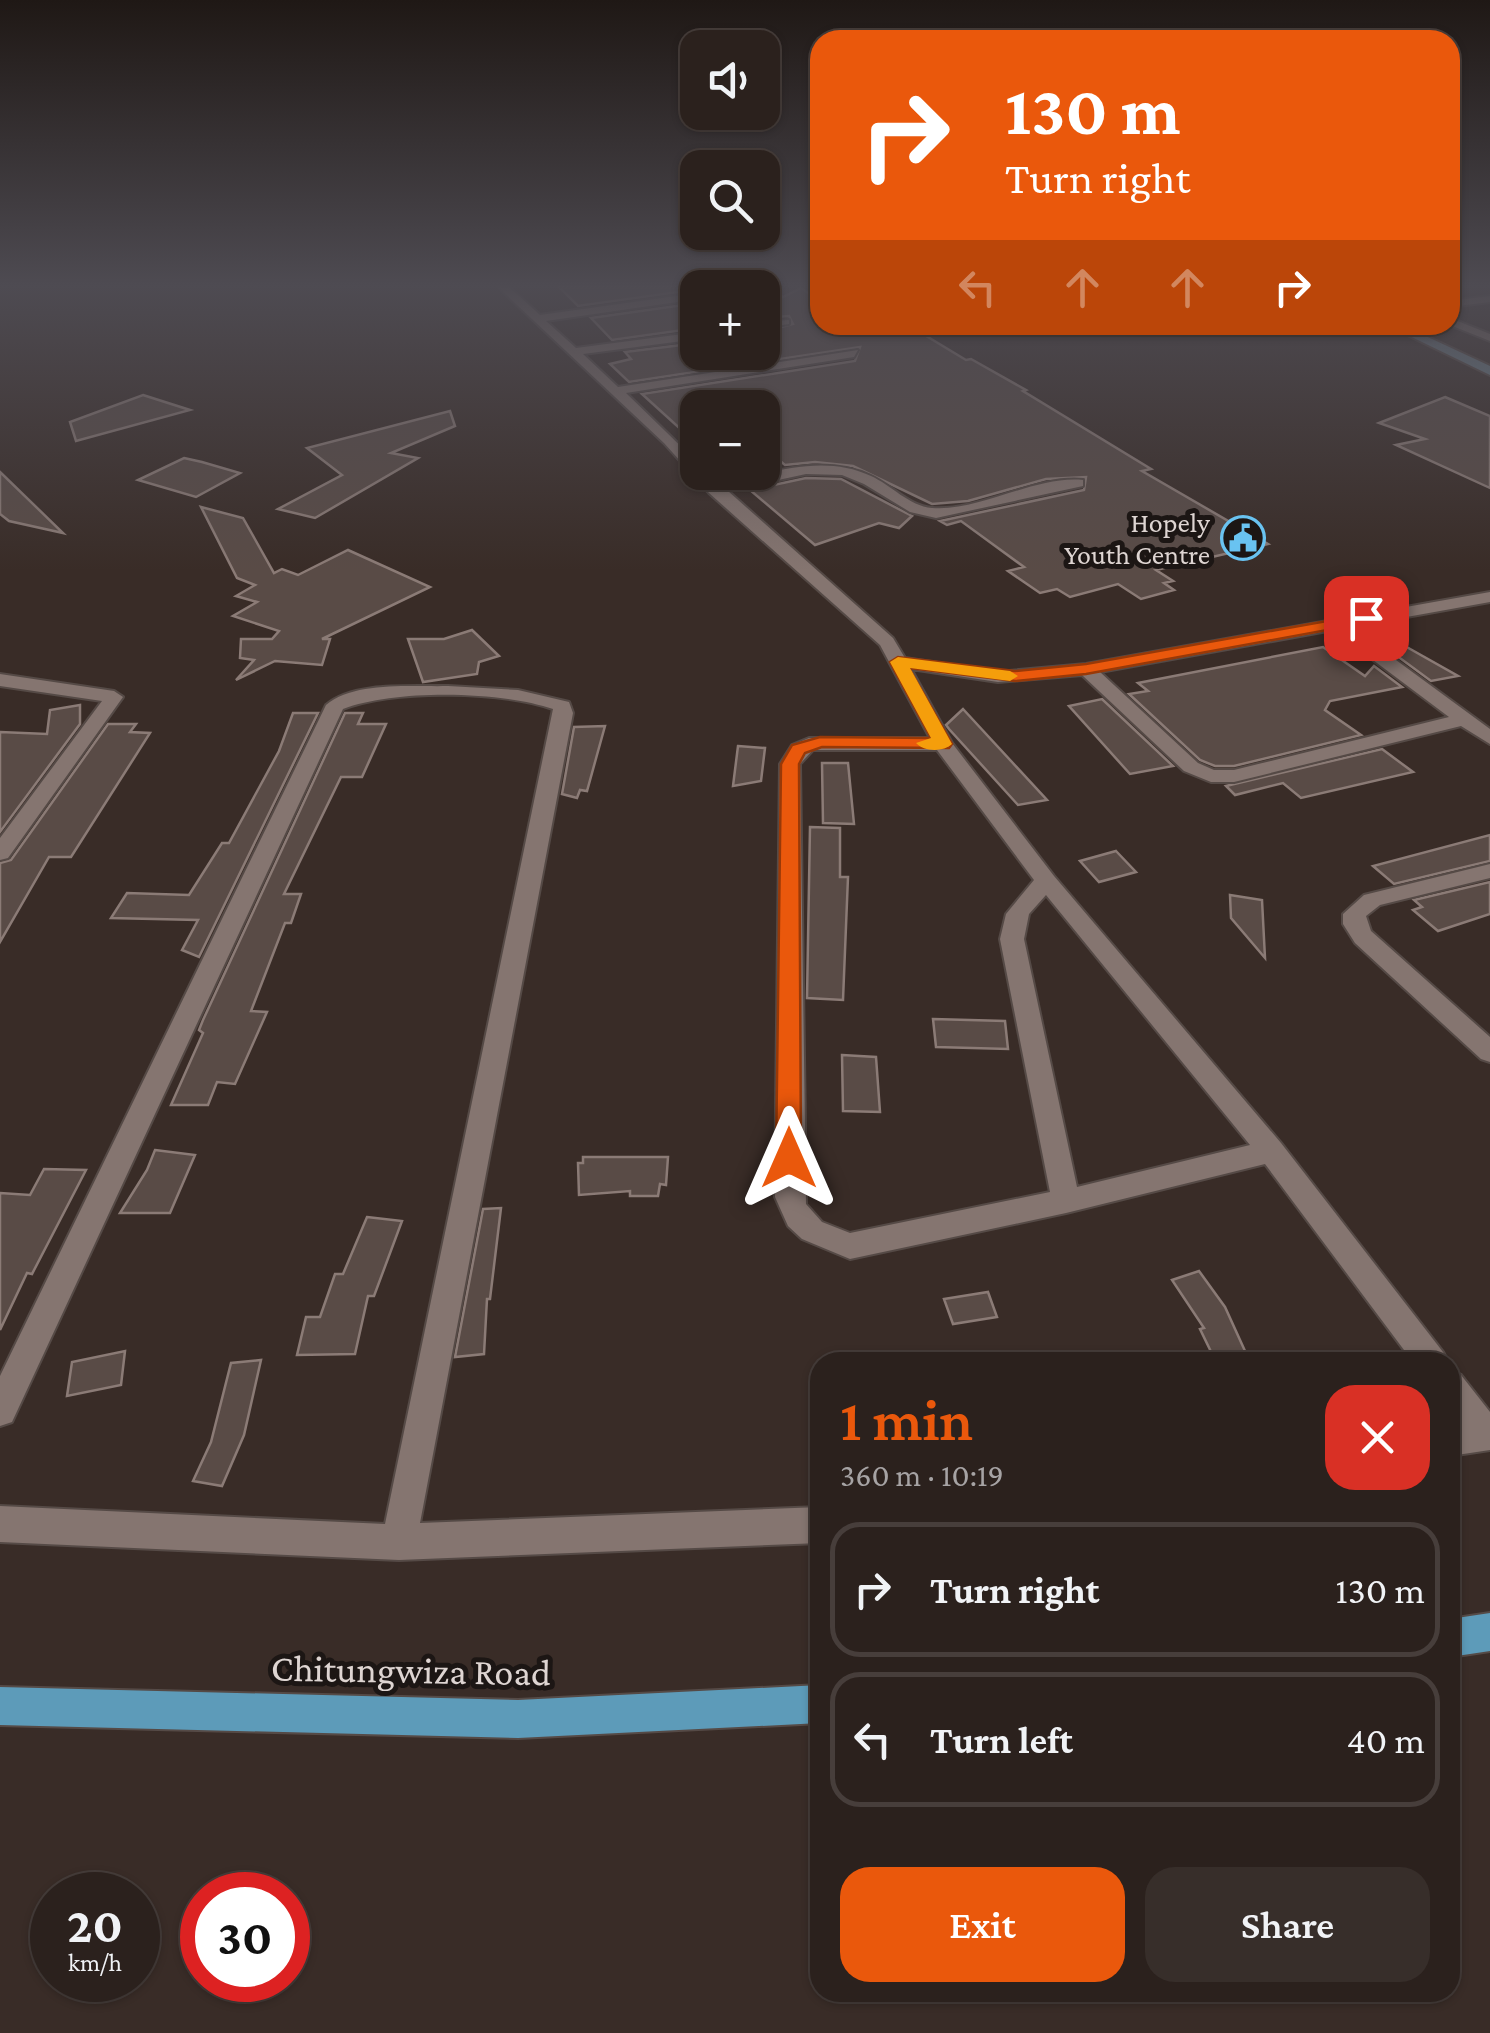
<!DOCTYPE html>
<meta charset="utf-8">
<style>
:root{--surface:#2b211d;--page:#372e2a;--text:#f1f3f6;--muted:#a6a3a4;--line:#473e3b;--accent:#ea580c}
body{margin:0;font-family:"Crimson Pro",serif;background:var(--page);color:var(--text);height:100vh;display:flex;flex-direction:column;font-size:38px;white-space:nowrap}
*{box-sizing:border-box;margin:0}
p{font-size:32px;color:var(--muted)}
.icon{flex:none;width:55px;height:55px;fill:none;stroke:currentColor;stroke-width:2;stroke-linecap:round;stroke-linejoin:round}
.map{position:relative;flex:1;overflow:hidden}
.sheet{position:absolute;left:810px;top:1352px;width:650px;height:650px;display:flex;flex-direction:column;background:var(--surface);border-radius:30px;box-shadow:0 2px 8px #0004,0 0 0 2px var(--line)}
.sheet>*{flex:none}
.guide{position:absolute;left:810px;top:30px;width:650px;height:305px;border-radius:30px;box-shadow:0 2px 8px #0004,0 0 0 2px var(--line);background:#ea580c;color:#fff;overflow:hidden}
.controls{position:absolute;left:680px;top:30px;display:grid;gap:20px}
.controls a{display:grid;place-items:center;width:100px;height:100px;border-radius:20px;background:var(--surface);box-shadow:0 2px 8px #0004,0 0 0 2px var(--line);font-size:50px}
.speed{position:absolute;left:30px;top:1872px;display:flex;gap:20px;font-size:50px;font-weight:700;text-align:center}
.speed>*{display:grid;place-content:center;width:130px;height:130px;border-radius:50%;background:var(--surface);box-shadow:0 2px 8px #0004,0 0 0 2px var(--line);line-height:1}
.speed small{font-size:25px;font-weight:400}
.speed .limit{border:15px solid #d22;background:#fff;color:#111}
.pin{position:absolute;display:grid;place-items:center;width:85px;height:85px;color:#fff;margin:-42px;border-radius:20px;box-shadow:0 5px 15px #0006}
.me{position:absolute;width:110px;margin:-55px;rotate:0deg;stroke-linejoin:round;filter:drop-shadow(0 0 8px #0008)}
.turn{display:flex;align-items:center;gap:35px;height:210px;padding:0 30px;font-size:45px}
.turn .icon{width:130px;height:130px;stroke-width:2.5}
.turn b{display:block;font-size:70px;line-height:85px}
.lanes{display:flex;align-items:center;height:95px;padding:0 30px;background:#0003;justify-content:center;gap:50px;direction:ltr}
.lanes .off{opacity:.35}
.round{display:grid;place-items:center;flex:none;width:105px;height:105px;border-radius:30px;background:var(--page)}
.head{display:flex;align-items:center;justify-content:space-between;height:170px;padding:0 30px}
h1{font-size:60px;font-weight:600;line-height:75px;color:var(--accent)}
.cta{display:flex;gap:20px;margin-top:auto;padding:20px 30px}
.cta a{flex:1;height:115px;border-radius:30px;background:var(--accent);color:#fff;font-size:40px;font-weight:600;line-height:115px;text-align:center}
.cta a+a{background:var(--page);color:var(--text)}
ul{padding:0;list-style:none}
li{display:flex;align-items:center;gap:30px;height:135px;margin:0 20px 15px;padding:0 10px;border:5px solid var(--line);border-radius:30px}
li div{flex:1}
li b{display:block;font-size:38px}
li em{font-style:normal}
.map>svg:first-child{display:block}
</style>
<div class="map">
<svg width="1490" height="2033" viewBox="0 0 1490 2033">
<rect width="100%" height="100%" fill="#392c27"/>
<g fill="#594b46" stroke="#8b7b76" stroke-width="2.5">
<path d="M559,287h148v1l-129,18z"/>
<path d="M768,287l15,10 18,-9 19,13v24h88l58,35 5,-1 55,31 -3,1 128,78 -9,2 126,73 -112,26 17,11 -9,2 10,7 -33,9 -23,-15 -48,13 -13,-8 -17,4 -32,-22 16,-4 -63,-46 -14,4 -7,-4 144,-31 2,-13 -40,2 -78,22 -36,3 -79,-38 -38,-4 -30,3 -23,-19v-38h-64v37l-56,-51 213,-33 5,-14 -231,35 -19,-18 21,-5 -6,-7 73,-9v9h64v-20l31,-8 -4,-8 -27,2v-26z"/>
<path d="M698,303v25l-86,12 -21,-22z"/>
<path d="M143,395l47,15 -114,31 -6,-19z"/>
<path d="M1445,397l45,19v72l-94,-43 29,-6 -46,-16z"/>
<path d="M450,411l5,15 -64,27 27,5 -103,60 -37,-9 64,-34 -35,-27z"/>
<path d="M184,458l18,4 38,11 -44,24 -58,-17z"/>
<path d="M0,472l63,61 -54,-12 -9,-7z"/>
<path d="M806,478l35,1 71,37 -13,12 -20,-5 -64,22 -65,-55z"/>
<path d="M201,507l42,11 31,55 8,-4 16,6 50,-25 82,37 -108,52h8l-8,26 -47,-4 -39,19 18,-20 -14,-2 1,-19h31l7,-8 -46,-15 24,-14 -21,-6 19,-11 -18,-7z"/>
<path d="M472,630l27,26 -20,6 -2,12 -54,8 -15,-43h36z"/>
<path d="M1396,641l62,35 -27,5 -42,-31z"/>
<path d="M1323,647l42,29 9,-10 28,21 -72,14 -5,9 36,25 -127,31h-19l-15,-6 -71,-66 19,-3 -10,-8z"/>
<path d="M1102,699l71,67 -43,8 -61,-68z"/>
<path d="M80,705v19l-80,108v-100l47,2 3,-24z"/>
<path d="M963,709l84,91 -29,5 -69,-76 -3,-4z"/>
<path d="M293,713h25l-119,244 -17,-7 16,-30 -87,-2 16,-25 62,2 33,-52h7l50,-92z"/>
<path d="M345,713h18l-5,11h28l-24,53h-21l-57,117h17l-10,29h-6l-34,88 16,1 -32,72 -18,-2 -9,23h-37l32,-72 -4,-3 4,-10z"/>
<path d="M108,724h28l-6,8 20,1 -79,124h-22l-49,85v-79l11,-3z"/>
<path d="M605,726l-18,65 -7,-1 -3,8 -15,-4 12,-67z"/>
<path d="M738,746l27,2 -4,33 -28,5z"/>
<path d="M1382,749l31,23 -112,26 -18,-15 -48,12 -9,-9z"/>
<path d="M822,763h26l6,61 -31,-1z"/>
<path d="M810,827l30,1v49h8l-5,123 -36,-2z"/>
<path d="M1490,835v26l-96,23 -21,-18z"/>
<path d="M1116,851l20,21 -37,10 -19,-21z"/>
<path d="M1490,882v32l-52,17 -25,-21 9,-3 -8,-7z"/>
<path d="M1230,895l32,5 3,58 -34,-40z"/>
<path d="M933,1019l72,2 3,28 -72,-2z"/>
<path d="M842,1055l34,2 4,55 -37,-1z"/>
<path d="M155,1150l40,5 -25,58h-50l27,-43z"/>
<path d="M583,1157h85l-2,28 -6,-1 -2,12h-28v-5l-51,4 -1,-32h5z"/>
<path d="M44,1169l42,1 -54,104 -5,-1 -27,57v-137l30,2z"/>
<path d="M501,1208l-11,91h-3l-3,55 -29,3 28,-148z"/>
<path d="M367,1217l35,4 -28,75h-6l-13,58 -58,1 9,-38h14l15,-43h8z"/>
<path d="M1199,1271l26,36 25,55h-34l-16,-33 4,-1 -32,-48z"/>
<path d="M988,1292l9,25 -44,7 -9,-25z"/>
<path d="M125,1351l-4,34 -54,11 5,-34z"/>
<path d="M261,1360l-17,75 -22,51 -29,-5 18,-39 20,-79z"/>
</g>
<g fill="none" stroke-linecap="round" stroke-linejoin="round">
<g stroke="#554a46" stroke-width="4">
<g id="minor">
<path d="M498,287h11l31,28 158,-22v6l-152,22 30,27 122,-16v7l-115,15 35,33 240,-37 -4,7 -228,36 72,70v9h9l13,12c49,-11 103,-31 151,-8 20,9 38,30 61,32 47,4 104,-33 151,-28v6l-147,32 -26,-6 -46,-28 -22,-9 -36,-1 -78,17 165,147 12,20 93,14 88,-8 404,-72v10l-139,25 139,102v15l-29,-18 -227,56h-23l-27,-11 -102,-96 -84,7 -87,-13 41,74 102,133 227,267 162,209 5,10h-35l-148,-198 -199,49 -216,46 -48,-20 -14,-13 -13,-29 5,-433 12,-19 17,-7h121l-50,-93 -171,-152 -45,-50zM1333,630l116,87 -215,53h-20l-16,-7 -98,-91zM813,750h124l97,130 -28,34 -6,25 50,253 -200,41 -28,-11 -16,-18 -6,-440zM1046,895l204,250 -173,42 -53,-248 5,-25z"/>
<path d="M764,287l-2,2 -14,-1 1,-1z"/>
<path d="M1490,296v6l-40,5v-6z"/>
<path d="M1450,318l40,16v7l-40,-16z"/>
<path d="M789,320v4l-27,4v-6z"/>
<path d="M0,674l114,17 9,6 -115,161 -8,2v-22l102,-137 -102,-15z"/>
<path d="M448,686l70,4 51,12 4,11 -153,810 400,-16v36l-421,17 -399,-18v-36l385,18 168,-815c-52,-18 -158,-20 -210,0l-331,713 -12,4v-50l326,-671c28,-24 86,-18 122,-19z"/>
<path d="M1490,864v14l-110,27 -14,11 5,15 119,106v25l-9,-3 -126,-116 -12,-19v-10l21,-19z"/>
<path d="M1450,1371l11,4 29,37v38l-40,6v-32l8,-1 -8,-11z"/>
</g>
</g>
<g stroke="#554a46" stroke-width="4">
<path id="secondary" d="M1387,325h15l88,41v9z"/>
</g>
<g stroke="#554a46" stroke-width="4">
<g id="primary">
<path d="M1490,1613v38l-40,6v-38z"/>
<path d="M820,1685v38l-302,15 -518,-13v-38l518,13z"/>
</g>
</g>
<use href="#minor" fill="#857570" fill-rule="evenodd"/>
<use href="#secondary" fill="#718895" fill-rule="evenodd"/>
<use href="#primary" fill="#5d9bb9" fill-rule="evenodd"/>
</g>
<linearGradient id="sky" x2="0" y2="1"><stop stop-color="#1f1815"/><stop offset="0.5" stop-color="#4e4b52"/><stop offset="1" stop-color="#4e4b52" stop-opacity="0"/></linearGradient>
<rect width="1490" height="571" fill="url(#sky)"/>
<path fill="#ea580c" stroke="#983908" stroke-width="2.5" d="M1366,614l5,1v7l-285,52 -71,7 -106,-13 43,76 -3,4 -127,-1 -17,6 -6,11 2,394 -3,7h-18l-4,-7 5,-394 11,-19 28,-8 111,1 -41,-76 8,-5 117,14 71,-7z"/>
<path fill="#f59e0b" d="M898,657l112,14 8,5 -8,5 -100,-13 42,76c-8,8 -28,8 -36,-1l15,-5 -41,-76z"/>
<defs>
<g id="civic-ring" transform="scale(2.25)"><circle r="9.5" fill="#1c1614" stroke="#69c3f1" stroke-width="1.5"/><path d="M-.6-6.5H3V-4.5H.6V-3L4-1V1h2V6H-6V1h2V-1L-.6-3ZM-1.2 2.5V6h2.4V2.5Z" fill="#69c3f1"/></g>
</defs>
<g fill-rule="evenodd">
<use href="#civic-ring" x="1243" y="538"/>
</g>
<g text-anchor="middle" stroke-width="10" stroke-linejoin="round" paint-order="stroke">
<g font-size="28" fill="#ded5d2" stroke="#1c1614" text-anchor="end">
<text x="1210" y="532">Hopely<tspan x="1210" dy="32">Youth Centre</tspan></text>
</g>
<g font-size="38" fill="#ded5d2" stroke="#1c1614">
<text transform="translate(411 1670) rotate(1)" y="13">Chitungwiza Road</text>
</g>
</g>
</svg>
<div class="controls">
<a><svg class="icon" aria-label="sound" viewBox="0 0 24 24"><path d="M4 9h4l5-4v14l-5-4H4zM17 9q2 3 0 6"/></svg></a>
<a><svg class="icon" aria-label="search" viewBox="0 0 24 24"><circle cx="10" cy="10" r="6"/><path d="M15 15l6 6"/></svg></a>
<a>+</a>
<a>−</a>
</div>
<div class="speed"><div>20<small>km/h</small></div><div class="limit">30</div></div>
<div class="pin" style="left:1366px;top:618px;background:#d93025"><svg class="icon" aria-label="arrive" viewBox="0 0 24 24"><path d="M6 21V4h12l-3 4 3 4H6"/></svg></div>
<svg class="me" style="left:789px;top:1158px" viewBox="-20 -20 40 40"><path d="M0-17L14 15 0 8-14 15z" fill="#ea580c" stroke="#fff" stroke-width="4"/></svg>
<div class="guide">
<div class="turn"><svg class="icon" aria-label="right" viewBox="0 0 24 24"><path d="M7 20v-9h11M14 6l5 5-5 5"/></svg><div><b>130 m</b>Turn right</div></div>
<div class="lanes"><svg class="icon off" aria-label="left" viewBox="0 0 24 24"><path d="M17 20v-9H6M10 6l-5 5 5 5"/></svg><svg class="icon off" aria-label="ahead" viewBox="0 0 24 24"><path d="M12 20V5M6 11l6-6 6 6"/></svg><svg class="icon off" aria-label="ahead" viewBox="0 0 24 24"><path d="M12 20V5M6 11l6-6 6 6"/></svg><svg class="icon" aria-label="right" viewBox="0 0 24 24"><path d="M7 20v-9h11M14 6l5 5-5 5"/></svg></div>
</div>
<section class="sheet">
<div class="head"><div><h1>1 min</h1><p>360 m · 10:19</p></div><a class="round" style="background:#d93025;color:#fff"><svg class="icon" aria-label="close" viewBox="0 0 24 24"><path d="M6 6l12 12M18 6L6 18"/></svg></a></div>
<ul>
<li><svg class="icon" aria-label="right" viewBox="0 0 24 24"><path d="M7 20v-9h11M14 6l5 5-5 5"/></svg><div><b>Turn right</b></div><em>130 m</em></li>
<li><svg class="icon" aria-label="left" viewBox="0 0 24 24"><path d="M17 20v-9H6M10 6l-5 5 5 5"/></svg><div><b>Turn left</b></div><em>40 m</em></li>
</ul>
<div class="cta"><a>Exit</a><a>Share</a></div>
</section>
</div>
